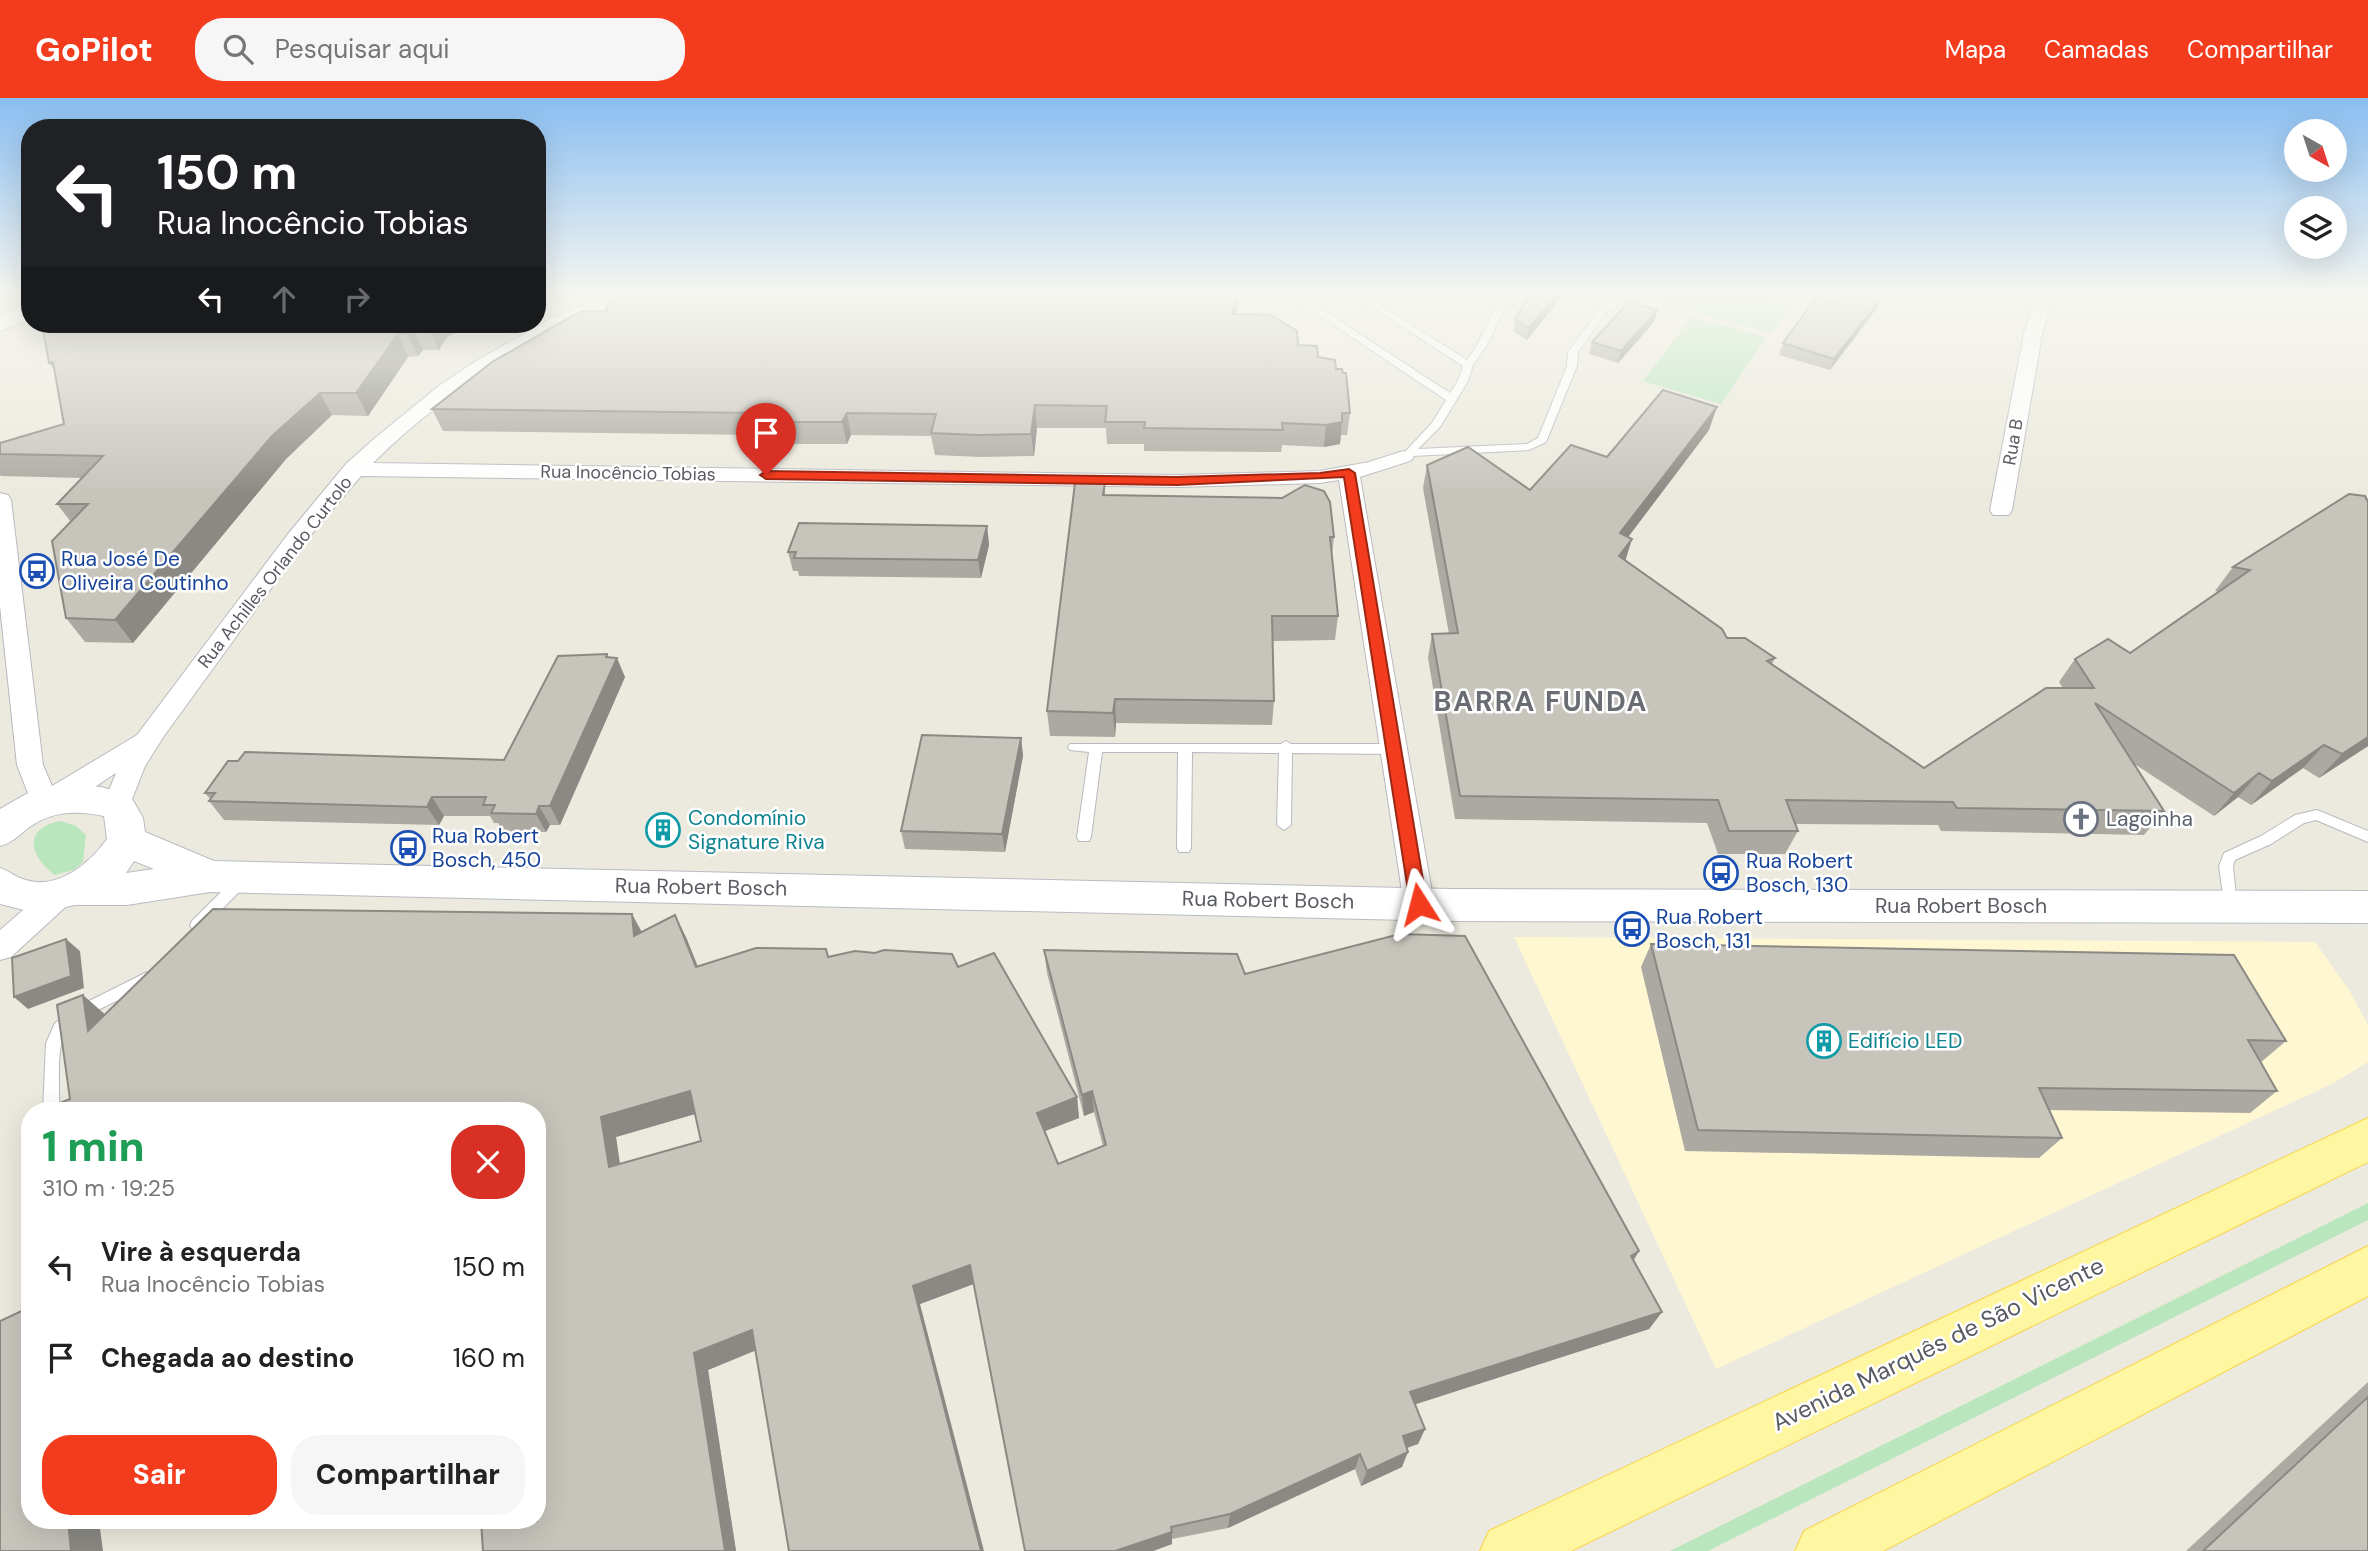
<!DOCTYPE html>
<html lang="pt">
<meta charset="utf-8">
<style>
:root{--surface:#fff;--page:#f6f6f6;--text:#222;--muted:#767676;--accent:#f33c1e}
body{margin:0;font-family:"DM Sans",sans-serif;background:var(--page);color:var(--text);height:100vh;display:flex;flex-direction:column;font-size:26px;white-space:nowrap}
*{box-sizing:border-box;margin:0}
p{font-size:23px;color:var(--muted)}
.icon{flex:none;width:38px;height:38px;fill:none;stroke:currentColor;stroke-width:2;stroke-linecap:round;stroke-linejoin:round}
.map{position:relative;flex:1;overflow:hidden}
.side{position:absolute;left:21px;top:1004px;width:525px;height:427px;display:flex;flex-direction:column;background:var(--surface);border-radius:28px;box-shadow:0 7px 28px #0002}
.side>*{flex:none}
.banner{position:absolute;left:21px;top:21px;width:525px;height:214px;border-radius:28px;box-shadow:0 7px 28px #0002;background:#202124;color:#fff;overflow:hidden}
.needle{width:46px;rotate:141deg}
.controls{position:absolute;left:2284px;top:21px;display:grid;gap:14px}
.controls a{display:grid;place-items:center;width:63px;height:63px;border-radius:50%;background:var(--surface);box-shadow:0 7px 28px #0002;font-size:35px}
.pin{position:absolute;display:grid;place-items:center;width:60px;height:60px;color:#fff;margin:-72px -30px;border-radius:50% 50% 50% 0;rotate:-45deg;box-shadow:0 0 7px #0007}
.pin .icon{rotate:45deg}
.me{position:absolute;width:77px;margin:-38px;rotate:351deg;stroke-linejoin:round;filter:drop-shadow(0 0 5px #0008)}
.turn{display:flex;align-items:center;gap:24px;height:147px;padding:0 21px;font-size:32px}
.turn .icon{width:91px;height:91px;stroke-width:2.5}
.turn b{display:block;font-size:49px;line-height:60px}
.lanes{display:flex;align-items:center;height:66px;padding:0 21px;background:#0003;justify-content:center;gap:35px;direction:ltr}
.lanes .off{opacity:.35}
.round{display:grid;place-items:center;flex:none;width:74px;height:74px;border-radius:28px;background:var(--page)}
.overview{display:flex;align-items:center;justify-content:space-between;height:119px;padding:0 21px}
h1{font-size:42px;font-weight:800;line-height:52px;color:#1e9e55}
.action{display:flex;gap:14px;margin-top:auto;padding:14px 21px}
.action a{flex:1;height:80px;border-radius:28px;background:var(--accent);color:#fff;font-size:28px;font-weight:800;line-height:80px;text-align:center}
.action a+a{background:var(--page);color:var(--text)}
ul{padding:0;list-style:none}
li{display:flex;align-items:center;gap:21px;height:91px;padding:0 21px}
li div{flex:1}
li b{display:block;font-size:26px}
li em{font-style:normal}
header{display:flex;align-items:center;gap:42px;box-sizing:border-box;height:98px;padding:0 35px;background:var(--accent);color:#fff}
header strong{font-size:33px}
nav{display:flex;gap:38px;margin-inline-start:auto;font-size:24px}
.search{width:490px;height:63px;background:var(--page);display:flex;align-items:center;gap:18px;box-sizing:border-box;padding:0 24px;border-radius:28px;color:var(--muted);font-size:26px}
.map>svg:first-child{display:block}
</style>
<header>
<strong>GoPilot</strong>
<div class="search"><svg class="icon" aria-label="search" viewBox="0 0 24 24"><circle cx="10" cy="10" r="6"/><path d="M15 15l6 6"/></svg>Pesquisar aqui</div>
<nav><a>Mapa</a><a>Camadas</a><a>Compartilhar</a></nav>
</header>
<div class="map">
<svg width="2368" height="1453" viewBox="0 0 2368 1453">
<rect width="100%" height="100%" fill="#eceade"/>
<path fill="#fff7d1" d="M1514,839l801,5 34,48 19,35v37l-36,22 -616,285z"/>
<g fill="#b9e6bc">
<path d="M1653,195h93l45,12 -19,28 -125,-33z"/>
<path d="M1692,219l74,20 -45,67 -78,-23z"/>
<path d="M61,723l15,5 10,9 -3,27 -10,8 -18,5c-27,-20 -32,-47 6,-54z"/>
<path d="M2368,1105v17l-660,331h-38z"/>
</g>
<g fill="none" stroke-linecap="round" stroke-linejoin="round">
<g stroke="#b7b9bf" stroke-width="2">
<g id="lane">
<path d="M1286,195h11l153,100 8,-12 5,-15 -113,-73h11l106,67 10,-15 26,-52h9l-25,52 -14,20 -5,16 -28,46 -22,22 109,-5 11,-6 29,-72 1,-14 31,-42 21,-17h10l-25,21 -27,38 -1,14 -31,76 -17,8 -117,6 -6,3 -5,-3 31,-33 14,-23z"/>
<path d="M1286,643l5,3h103l7,5 -7,5 -102,-1 -1,72 -7,5 -7,-5 2,-72 -87,-1 -1,96 -2,4h-10l-2,-4 1,-96h-76l-11,85 -2,4h-10l-2,-4 12,-85 -19,-2 -2,-3 2,-3h211z"/>
<path d="M2317,712l51,21v11l-52,-22 -12,3 -33,21 -36,16 -2,6 4,41 -2,4h-10l-6,-45 5,-13 37,-17 34,-21z"/>
<path d="M242,776l5,2 2,4 -2,4 -45,45 -5,2 -5,-2 -2,-4 2,-4 45,-45z"/>
<path d="M147,874l5,1 3,5 -3,5c-19,12 -78,34 -88,52 -8,17 -4,57 -5,76h-16l3,-68 9,-20 22,-16z"/>
</g>
</g>
<g stroke="#b7b9bf" stroke-width="2">
<g id="street">
<path d="M614,195h25l-3,4c-98,36 -188,92 -263,166l804,12 143,-4 49,-9 34,-11 7,2 4,4 -4,4 -50,16 74,427 -5,8 -10,4 -10,-4 -5,-8 -65,-424 -19,3 -143,4 -816,-11 -57,67 -140,193 -19,30 -18,46 -10,3 -10,-3 -4,-7 13,-32c-22,13 -56,44 -82,36l-17,-44 -17,-159v-113l8,2 3,5 32,265 9,21 85,-51 151,-201 58,-70 29,-26 65,-53 36,-24 74,-42z"/>
<path d="M2037,195h18l-13,41 -30,176 -3,5h-16l-3,-5 34,-176z"/>
<path d="M62,783l10,4 5,8 -5,8 -61,56 -11,3v-30l52,-45z"/>
</g>
</g>
<g stroke="#b8bbc2" stroke-width="2">
<g id="secondary">
<path d="M30,205v17l-30,11v-17z"/>
<path d="M69,686l32,3 29,8 13,23 2,14 69,29 1237,28 917,2v32l-917,-2 -1241,-29 -83,13h-52l-39,8 -36,-9v-36c9,3 17,10 26,12 32,10 64,-17 81,-41l-3,-23c-28,-6 -53,-5 -76,12 -10,8 -15,14 -28,18v-37l26,-15zM134,763l20,8 -28,4z"/>
</g>
</g>
<g stroke="#f9d44a" stroke-width="2">
<g id="primary">
<path d="M2368,1020v44l-797,389h-91l9,-20z"/>
<path d="M2368,1148v50l-485,255h-88l9,-20z"/>
</g>
</g>
<use href="#lane" fill="#fff" fill-rule="evenodd"/>
<use href="#street" fill="#fff" fill-rule="evenodd"/>
<use href="#secondary" fill="#fff" fill-rule="evenodd"/>
<use href="#primary" fill="#fff6a1" fill-rule="evenodd"/>
<path stroke="#b3b4b4" stroke-width="3.5" stroke-dasharray="1 6" stroke-linecap="butt" d="M0,198l12,-3"/>
</g>
<g fill="#aba9a2" fill-rule="evenodd">
<path d="M1565,195l-38,47 -14,-9 2,-12z"/>
<path d="M1994,195h13l-1,2z"/>
<path d="M1832,205l45,5 -47,62 -51,-15 4,-12z"/>
<path d="M1237,209l-1,7 62,31 38,24 14,44 -3,22h-6l-1,9 -16,3 -42,-2 -1,7 -137,-1v-7h-37l-1,-16h-69l-3,28 -53,1 -46,-2 -4,-19 -80,-1 -4,9h-89l-3,-9 -312,-4 -11,-22z"/>
<path d="M1657,212l-3,12 -36,41 -29,-9 3,-12z"/>
<path d="M42,226h432l-27,13 -8,13h-16l-5,6 -10,1 -40,59 -36,-1 -46,44 -153,184 -48,-1 -19,-24 5,-96 -14,-18 25,-26 -81,-2 -1,-1v-32l64,-19 -9,-53 -6,-8z"/>
<path d="M1709,332l-81,107 -3,24 102,77 48,20 -3,6 152,104 139,-80 -4,-6 16,-23 55,-6 89,-61 -4,-1 18,-24 135,-65v244l-49,32 -16,-10 -52,37 -13,-8 -24,19 -81,-53 31,48 -20,24 -203,-4 -3,-6 -143,-1 3,7 -13,23h-67l-11,-31 -252,-4 -27,-161 4,-24h17l-26,-146 4,-23 103,25 77,-33z"/>
<path d="M1105,385v12l229,42 -2,17 6,62 -3,24 -62,1 1,60 -2,24 -156,-2 -1,14 -65,-1 -3,-25z"/>
<path d="M987,428l2,19 -8,33 -182,-2 -1,-5h-5l-5,-19z"/>
<path d="M608,559l17,20 -65,148h-10l-4,7 -44,-1 -4,-8h-4l-4,-7h-46l-5,9 -215,-5 -15,-19 1,-2 -5,-6 299,-33z"/>
<path d="M1021,640l2,18 -18,96 -100,-3 -4,-18z"/>
<path d="M675,817l22,51 132,-9 129,10 119,130 2,21 -34,13 13,33 45,-18 -9,-34 -10,4 -37,-143 -3,-23 201,24 389,286 28,52 -13,17 -234,75 10,25 -7,15 -11,4 -5,19 -41,19 -6,-17 -127,59 -56,11v5l-19,7h-128l-51,-267 -54,20 -164,46 -48,20 28,181h-253l54,-440 -467,-12 35,-85 537,-82zM695,1016l6,27 -81,23 -4,-27z"/>
<path d="M1651,846l635,97 -26,22 17,28 -27,22 -201,-3 13,28 -23,20 -354,-7 -44,-184z"/>
<path d="M2368,1284v169h-182z"/>
</g>
<g fill="#8b8984">
<path d="M1237,195h1l-1,14 -5,29v-22z"/>
<path d="M1558,195h7l-38,47 2,-12z"/>
<path d="M1882,199l-5,11 -47,62 4,-11z"/>
<path d="M1657,212l-3,12 -36,41 3,-12z"/>
<path d="M431,226h43l-27,13 -8,13 -10,-22z"/>
<path d="M412,230l11,22 -5,6 -11,-22z"/>
<path d="M398,236l10,23 -40,59 -12,-23z"/>
<path d="M320,295l12,22 -46,44 -153,184 -18,-23 157,-184z"/>
<path d="M1035,307l2,23 -3,28 -3,-22z"/>
<path d="M1717,309l-8,23 -96,127 7,-24z"/>
<path d="M847,315l4,22 -4,9 -5,-22z"/>
<path d="M1342,324l-2,22 -16,3 2,-22z"/>
<path d="M987,428l2,19 -8,33 -3,-18z"/>
<path d="M1632,441l-7,23 -6,-6z"/>
<path d="M607,556l6,14 4,-10 8,19 -65,148 -10,-19z"/>
<path d="M1115,601l1,24 -1,14 -2,-24z"/>
<path d="M2368,639v9l-49,32 23,-24z"/>
<path d="M1021,640l2,18 -18,96 -3,-18z"/>
<path d="M2324,647l-21,23 -52,37 21,-24z"/>
<path d="M2259,675l-21,24 -24,19 20,-23z"/>
<path d="M432,699l12,19 -5,9 -12,-18z"/>
<path d="M539,708l11,19 -4,7 -10,-18z"/>
<path d="M632,816l12,22h-10z"/>
<path d="M675,817l11,22 21,52 -11,-22z"/>
<path d="M66,841l14,12 4,37 -56,21 -14,-12z"/>
<path d="M83,897l25,22 -20,14z"/>
<path d="M690,993l12,21 -86,25 7,50 -14,-20 -8,-50z"/>
<path d="M1092,993l2,21 -10,4 -2,-21z"/>
<path d="M1077,999l2,21 -39,15 -3,-20z"/>
<path d="M1639,1153l-11,19 3,-14z"/>
<path d="M970,1167l6,18 -56,21 64,247h-3l-68,-265z"/>
<path d="M1662,1214l-13,17 -245,79 6,-16z"/>
<path d="M752,1232l12,17 -56,23 28,181h-11l-31,-198z"/>
<path d="M1425,1331l-7,15 -21,7 6,-15z"/>
<path d="M1408,1354l-6,15 -41,19 6,-15z"/>
<path d="M1360,1356l-5,15 -127,59 2,-14z"/>
<path d="M68,1423h31l4,30h-32z"/>
<path d="M1172,1434v12l-19,7h-38z"/>
</g>
<g fill="#c7c4bc" stroke="#8b8984" stroke-width="2" fill-rule="evenodd">
<path d="M633,195h604l-5,21 39,1 26,16 1,14 19,1 1,11 17,3 1,9h6l1,4h3l4,40h-8v9l-16,3 -44,-2 1,7 -139,-2 1,-6h-40l2,-16 -72,-1 -4,29 -53,1 -47,-2 5,-19 -89,-1 -5,9h-91l4,-9 -323,-4 60,-47 75,-43 16,-8 23,1 2,-10z"/>
<path d="M1531,195h27l-29,35 -14,-9z"/>
<path d="M1839,195h26l17,4 -48,62 -51,-16 33,-45 16,5z"/>
<path d="M1629,204l28,8 -36,41 -29,-9z"/>
<path d="M42,226h389l-2,4h-17l-5,6h-9l-42,59h-36l-48,43 -157,184 -49,-2 -14,-77 36,-37h-31l46,-48 -103,-2v-11l64,-19 -11,-62 -4,1z"/>
<path d="M1663,292l54,17 -97,126 12,6 -13,17 103,73 5,9h18l30,20 -8,3 157,107 122,-80h48l-19,-29 33,-20 22,14 120,-83 -17,-3 116,-73 16,2 3,6v235l-26,17 -18,-9 -52,36 -13,-8 -25,20 -139,-90 69,108 -207,-3 -4,-6 -167,-2 12,31h-69l-11,-31 -258,-4 -28,-162 26,-1 -31,-168 41,-18 62,43 41,-45 36,12z"/>
<path d="M1075,385h30l-2,12 179,3 23,-13 19,6 6,11 4,35h-4l8,79h-66l2,85 -159,-2 -2,14 -66,-2z"/>
<path d="M799,425l188,3 -9,34 -184,-2 2,-6h-8z"/>
<path d="M607,556l-1,3 11,1 -67,148h-11l-3,8 -45,-1 4,-8h-12l3,-8h-54l-5,10 -218,-6 6,-8h-10l23,-32h10l7,-9 259,8 54,-104z"/>
<path d="M922,637l99,3 -19,96 -101,-3z"/>
<path d="M213,811l419,5 2,22 41,-21 21,52 60,-19 70,1 2,8 27,-6 20,2 9,-3 68,4 6,13 36,-14 83,144 -40,16 21,51 48,-19 -14,-54 -10,4 -38,-145 193,4 8,20 155,-40 65,2 174,315 -8,5 31,56 -252,80 15,37 -22,7 5,16 -41,19 -7,-17 -130,60 -59,13 1,5 -57,19h-90l-55,-286 -57,21 68,265h-192l-37,-221 -58,23 31,198h-242l-2,-30h56v-410h-497l30,-12 -13,-94 26,-10 5,36zM690,993l11,50 -92,26 -8,-50z"/>
<path d="M66,841l5,37 -57,21 -2,-39z"/>
<path d="M1651,846l583,11 52,86 -38,-1 29,51 -238,-3 23,50 -364,-8z"/>
<path d="M30,1209v214h38l3,30h-71v-230z"/>
<path d="M2368,1299v154h-165z"/>
</g>
<linearGradient id="sky" x2="0" y2="1"><stop stop-color="#89bef1"/><stop offset="0.49" stop-color="#f6f6f0"/><stop offset="1" stop-color="#f6f6f0" stop-opacity="0"/></linearGradient>
<rect width="2368" height="398" fill="url(#sky)"/>
<path fill="#f33c1e" stroke="#9e2714" stroke-width="2" d="M1349,371l6,4 72,431 -2,5h-12l-3,-5 -66,-427 -167,8 -411,-6 -6,-4 6,-4 411,6 143,-4z"/>
<defs>
<g id="bus-ring" transform="scale(1.75)"><circle r="9.5" fill="#fff" stroke="#1a4fb4" stroke-width="1.5"/><path d="M-5-6H5V4H4V6H2V4H-2V6H-4V4H-5ZM-3.5-4V0h7V-4ZM-3.5 1.2v1.5H-2V1.2ZM2 1.2v1.5H3.5V1.2Z" fill="#1a4fb4"/></g>
<g id="church-ring" transform="scale(1.75)"><circle r="9.5" fill="#fff" stroke="#6b7280" stroke-width="1.5"/><path d="M-1.2-6h2.4v3.5h3.3v2.4h-3.3V6h-2.4V-.1h-3.3v-2.4h3.3Z" fill="#6b7280"/></g>
<g id="building-ring" transform="scale(1.75)"><circle r="9.5" fill="#fff" stroke="#0f9aa8" stroke-width="1.5"/><path d="M-4-6H4V6H1V3H-1V6H-4ZM-2.5-4.3h1.7v1.8h-1.7ZM.8-4.3h1.7v1.8H.8ZM-2.5-1h1.7V.8h-1.7ZM.8-1h1.7V.8H.8Z" fill="#0f9aa8"/></g>
</defs>
<g fill-rule="evenodd">
<use href="#bus-ring" x="37" y="473"/>
<use href="#church-ring" x="2081" y="721"/>
<use href="#building-ring" x="663" y="732"/>
<use href="#bus-ring" x="408" y="750"/>
<use href="#bus-ring" x="1721" y="775"/>
<use href="#bus-ring" x="1632" y="831"/>
<use href="#building-ring" x="1824" y="943"/>
</g>
<g text-anchor="middle" stroke-width="5" stroke-linejoin="round" paint-order="stroke">
<g font-size="18" fill="#585b61" stroke="#fff">
<text transform="translate(2013 344) rotate(-80)" y="6">Rua B</text>
<text transform="translate(628 375) rotate(1)" y="6">Rua Inocêncio Tobias</text>
<text transform="translate(275 474) rotate(-52)" y="6">Rua Achilles Orlando Curtolo</text>
</g>
<g font-size="21" fill="#164399" stroke="#fff" text-anchor="start">
<text x="61" y="468">Rua José De<tspan x="61" dy="24">Oliveira Coutinho</tspan></text>
<text x="432" y="745">Rua Robert<tspan x="432" dy="24">Bosch, 450</tspan></text>
<text x="1746" y="770">Rua Robert<tspan x="1746" dy="24">Bosch, 130</tspan></text>
<text x="1656" y="826">Rua Robert<tspan x="1656" dy="24">Bosch, 131</tspan></text>
</g>
<g font-size="21" fill="#0d838f" stroke="#fff" text-anchor="start">
<text x="688" y="727">Condomínio<tspan x="688" dy="24">Signature Riva</tspan></text>
<text x="1848" y="950">Edifício LED</text>
</g>
<g font-size="21" fill="#5b616d" stroke="#fff" text-anchor="start">
<text x="2106" y="728">Lagoinha</text>
</g>
<g font-size="21" fill="#585b61" stroke="#fff">
<text transform="translate(701 789) rotate(1)" y="7">Rua Robert Bosch</text>
<text transform="translate(1268 802) rotate(1)" y="7">Rua Robert Bosch</text>
<text x="1961" y="815">Rua Robert Bosch</text>
</g>
<g font-size="24" fill="#585b61" stroke="#fff">
<text transform="translate(1938 1246) rotate(-26)" y="8">Avenida Marquês de São Vicente</text>
</g>
<g font-size="28" font-weight="bold" letter-spacing="2" fill="#696d73" stroke="#fff">
<text x="1541" y="613">BARRA FUNDA</text>
</g>
</g>
</svg>
<div class="controls">
<a><svg class="needle" viewBox="-14 -14 28 28"><path d="M0-13l5 13h-10z" fill="#e53935"/><path d="M0 13l5-13h-10z" fill="#767676"/></svg></a>
<a><svg class="icon" aria-label="layers" viewBox="0 0 24 24"><path d="M12 4l9 5-9 5-9-5zM3 14l9 5 9-5"/></svg></a>
</div>
<div class="pin" style="left:766px;top:377px;background:#d93025"><svg class="icon" aria-label="arrive" viewBox="0 0 24 24"><path d="M6 21V4h12l-3 4 3 4H6"/></svg></div>
<svg class="me" style="left:1419px;top:806px" viewBox="-20 -20 40 40"><path d="M0-17L14 15 0 8-14 15z" fill="#f33c1e" stroke="#fff" stroke-width="4"/></svg>
<div class="banner">
<div class="turn"><svg class="icon" aria-label="left" viewBox="0 0 24 24"><path d="M17 20v-9H6M10 6l-5 5 5 5"/></svg><div><b>150 m</b>Rua Inocêncio Tobias</div></div>
<div class="lanes"><svg class="icon" aria-label="left" viewBox="0 0 24 24"><path d="M17 20v-9H6M10 6l-5 5 5 5"/></svg><svg class="icon off" aria-label="ahead" viewBox="0 0 24 24"><path d="M12 20V5M6 11l6-6 6 6"/></svg><svg class="icon off" aria-label="right" viewBox="0 0 24 24"><path d="M7 20v-9h11M14 6l5 5-5 5"/></svg></div>
</div>
<section class="side">
<div class="overview"><div><h1>1 min</h1><p>310 m · 19:25</p></div><a class="round" style="background:#d93025;color:#fff"><svg class="icon" aria-label="close" viewBox="0 0 24 24"><path d="M6 6l12 12M18 6L6 18"/></svg></a></div>
<ul>
<li><svg class="icon" aria-label="left" viewBox="0 0 24 24"><path d="M17 20v-9H6M10 6l-5 5 5 5"/></svg><div><b>Vire à esquerda</b><p>Rua Inocêncio Tobias</p></div><em>150 m</em></li>
<li><svg class="icon" aria-label="arrive" viewBox="0 0 24 24"><path d="M6 21V4h12l-3 4 3 4H6"/></svg><div><b>Chegada ao destino</b></div><em>160 m</em></li>
</ul>
<div class="action"><a>Sair</a><a>Compartilhar</a></div>
</section>
</div>
